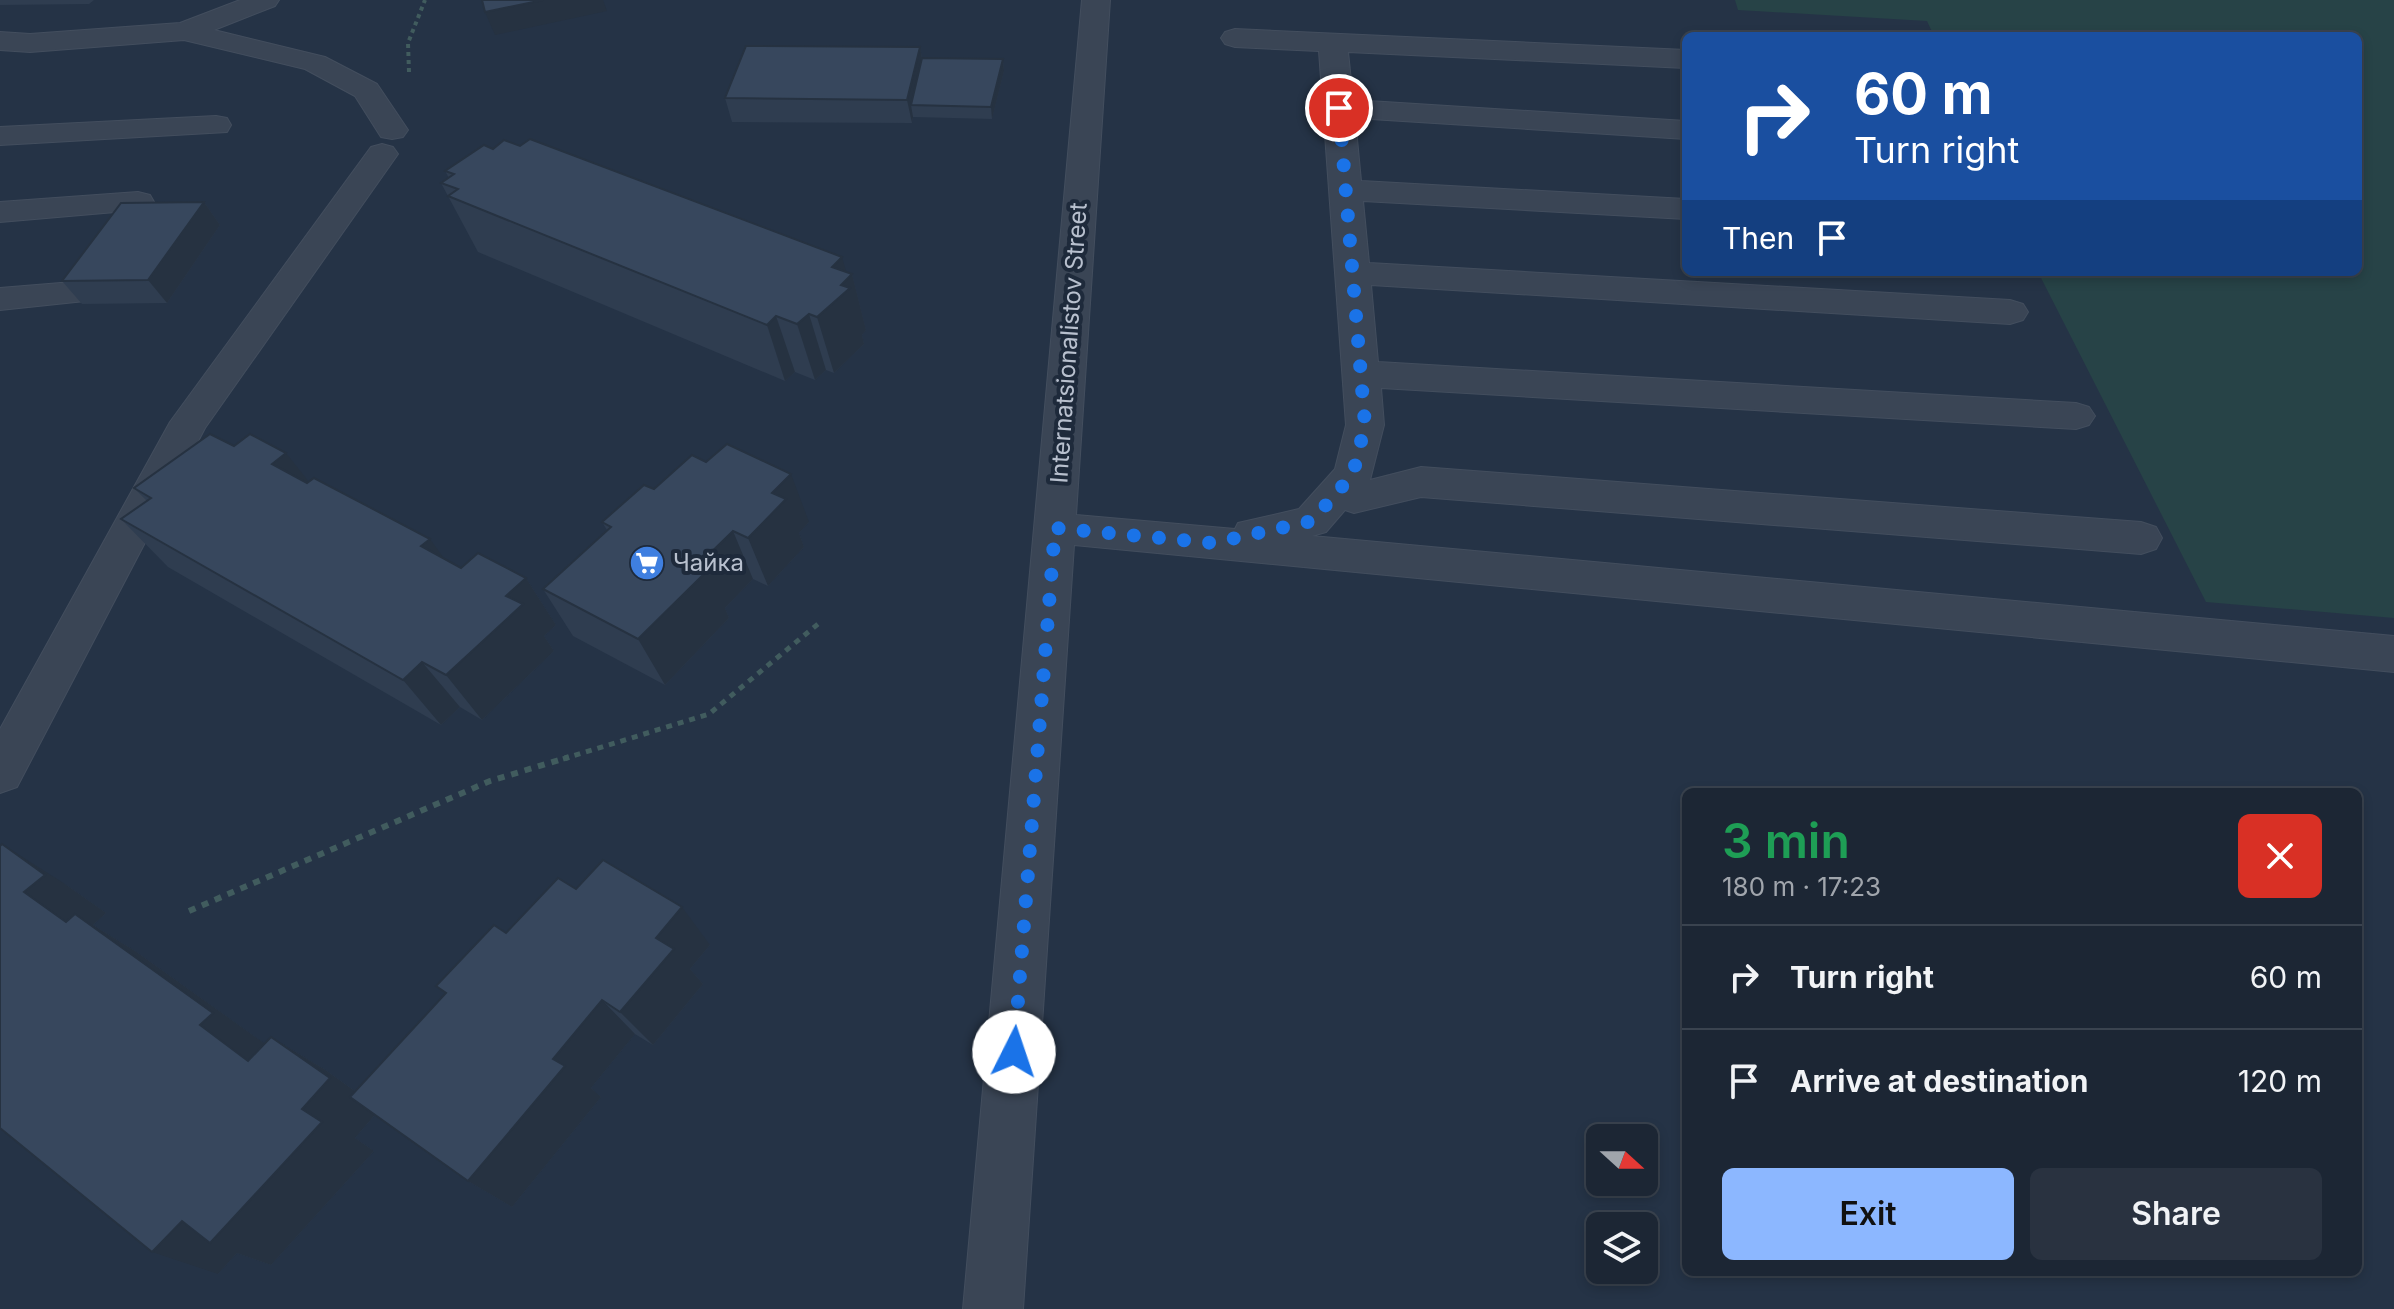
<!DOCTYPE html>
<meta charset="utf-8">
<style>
:root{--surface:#1c2634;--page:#293240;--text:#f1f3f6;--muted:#a0a5ac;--line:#3a434f;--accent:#8cb7ff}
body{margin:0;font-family:Inter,sans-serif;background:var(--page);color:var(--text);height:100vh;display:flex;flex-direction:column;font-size:30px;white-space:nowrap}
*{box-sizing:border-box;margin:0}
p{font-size:26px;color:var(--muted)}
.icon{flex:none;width:44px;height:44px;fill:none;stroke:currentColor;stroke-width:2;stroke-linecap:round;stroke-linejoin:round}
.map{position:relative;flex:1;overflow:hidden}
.drawer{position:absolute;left:1682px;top:788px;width:680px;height:488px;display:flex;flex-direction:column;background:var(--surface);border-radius:12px;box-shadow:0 4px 12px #0003,0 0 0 2px var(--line)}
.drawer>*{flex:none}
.hud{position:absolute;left:1682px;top:32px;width:680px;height:244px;border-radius:12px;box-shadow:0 4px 12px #0003,0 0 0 2px var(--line);background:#1a4fa0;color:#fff;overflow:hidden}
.needle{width:52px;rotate:111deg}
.controls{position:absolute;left:1586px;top:1124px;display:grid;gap:16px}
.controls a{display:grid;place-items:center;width:72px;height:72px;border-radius:12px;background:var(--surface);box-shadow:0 4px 12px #0003,0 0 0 2px var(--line);font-size:40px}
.pin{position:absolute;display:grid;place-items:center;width:68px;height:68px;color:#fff;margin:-34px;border:4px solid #fff;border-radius:50%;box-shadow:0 2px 8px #0007}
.me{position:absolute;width:88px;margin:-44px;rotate:4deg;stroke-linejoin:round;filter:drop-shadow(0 0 6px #0008)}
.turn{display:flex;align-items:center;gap:28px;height:168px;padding:0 40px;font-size:36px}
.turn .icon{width:104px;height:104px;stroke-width:2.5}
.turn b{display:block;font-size:56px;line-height:68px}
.then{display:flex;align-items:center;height:76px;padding:0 40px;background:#0003;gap:16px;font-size:30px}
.round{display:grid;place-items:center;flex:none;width:84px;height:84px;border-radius:12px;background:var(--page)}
.head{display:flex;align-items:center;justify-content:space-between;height:136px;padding:0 40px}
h1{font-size:48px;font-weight:600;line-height:60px;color:#1e9e55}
.primary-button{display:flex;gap:16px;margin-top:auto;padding:16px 40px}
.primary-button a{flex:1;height:92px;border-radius:12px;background:var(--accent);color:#111;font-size:32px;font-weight:600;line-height:92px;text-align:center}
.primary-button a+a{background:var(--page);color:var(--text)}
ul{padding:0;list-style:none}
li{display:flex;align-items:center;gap:24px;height:104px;padding:0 40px;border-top:2px solid var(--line)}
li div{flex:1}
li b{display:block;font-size:30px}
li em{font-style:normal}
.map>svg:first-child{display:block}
</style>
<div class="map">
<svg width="2394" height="1309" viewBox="0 0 2394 1309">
<rect width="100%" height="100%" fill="#253346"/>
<path fill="#274347" d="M1735,0h659v618l-188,-16 -168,-330h320v-236h-424l-7,-15 -189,-11z"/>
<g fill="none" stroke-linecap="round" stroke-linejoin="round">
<g stroke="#434e5e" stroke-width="2">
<g id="minor">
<path d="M240,0h39l-4,6 -61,24 111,27 52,27 31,46 -5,7 -11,2 -11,-2 -26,-41 -50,-27 -121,-29 -154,12 -30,-2v-18l30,2 150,-11z"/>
<path d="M1082,0h28l-34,515 159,14 3,-6 61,-14 36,-40 11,-44 -27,-374 -84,-4 -10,-3 -4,-6 4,-6 10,-3 451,21v18l-338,-16 5,48 333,21v18l-331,-21 6,63 325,18v20l-323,-18 6,62 641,37 13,4 5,8 -5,8 -13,4 -639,-39 7,77 698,41 13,4 6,9 -6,9 -13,4 -695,-41 3,37 -14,55 51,-13 720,55 15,5 6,11 -6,11 -15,5 -720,-57 -67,16 -9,-3 -19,22 -14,4 1082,100v36l-1320,-127 -51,764h-60z"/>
<path d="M216,116l11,2 4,7 -4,7 -227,13v-18z"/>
<path d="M382,144l11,3 5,7 -193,274 -188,359 -17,6v-64l170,-307 201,-275z"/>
<path d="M138,192l12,3 4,7 -4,7 -150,13v-20z"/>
<path d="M73,282l12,3 6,8 -6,8 -85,9v-22z"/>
</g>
</g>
<path stroke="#415c5e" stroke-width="4" stroke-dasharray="4 4" stroke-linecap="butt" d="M409,72l-1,-29 17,-43"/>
<path stroke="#415c5e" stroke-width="5" stroke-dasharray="6 6" stroke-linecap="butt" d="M563,759l146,-45 109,-90"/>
<path stroke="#415c5e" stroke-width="6" stroke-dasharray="7 7" stroke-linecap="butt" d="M189,911l301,-130 79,-24"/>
<use href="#minor" fill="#3a4555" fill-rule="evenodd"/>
</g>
<g fill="#2f3d50">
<path d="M0,0h94l-5,4 -89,1z"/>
<path d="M920,47l2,11 81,1 1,12 -12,48 -79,-2 -1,6 -180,-1 -7,-24z"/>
<path d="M445,171l407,103 14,56 -4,5 2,9 -30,29 -8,-3 -11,10 -20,-8 -10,9 -307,-129 -37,-69 8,-5z"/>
<path d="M204,202l16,23 -53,78 -85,1 -20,-23z"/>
<path d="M309,481l152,87 65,10 30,47 -12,11 10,15 -72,69 -22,-13 -19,18 -273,-158 -47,-48 26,-18 -13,-13z"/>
<path d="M654,489l155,33 -10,11 5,14 -36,39 -15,-7 -28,29 4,10 -64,67 -92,-49 -30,-47 64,-59 -5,-8z"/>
<path d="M65,884l41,29 -13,12 42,26 130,93 6,-7 53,32 31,22 91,-97 -10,-8 70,-53 70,-44 134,56 -20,24 13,15 -50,61 -18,-11 -44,54 10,9 -89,110 -44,-26 -93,-66 -20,23 19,13 -103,114 -34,-12 -19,21z"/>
</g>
<g fill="#263241">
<path d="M543,0h60l4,11 -112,24 -10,-23z"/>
<path d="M920,47l4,23 -13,35 2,12 -1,6 -5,-23z"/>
<path d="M1003,59l1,12 -12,48 -1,-12z"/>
<path d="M204,202l16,23 -53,78 -19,-23z"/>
<path d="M842,257l6,21 4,-4 14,56 -4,5 2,9 -30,29 -17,-56 15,-50z"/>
<path d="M809,314l17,56 -11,10 -18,-56z"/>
<path d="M776,316l19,56 -10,9 -18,-56z"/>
<path d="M286,453l39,49 -53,-38z"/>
<path d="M791,474l18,48 -10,11 5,14 -36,39 -20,-48 24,-45z"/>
<path d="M733,531l20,48 -28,29 4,10 -64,67 -27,-46 59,-73z"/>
<path d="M430,539l34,47 -43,-40z"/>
<path d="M526,578l30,47 -12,11 10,15 -72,69 -36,-45 60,-79z"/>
<path d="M422,662l38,45 -19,18 -38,-45z"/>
<path d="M2,844l63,40 41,29 -13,12 42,26 133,95 -20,15 -48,-36 -134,-103 -66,-48z"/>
<path d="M682,907l28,38 -20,24 13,15 -50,61 -33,-33 36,-74z"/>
<path d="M602,1000l33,34 -44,54 10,9 -89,110 -44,-26 85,-122z"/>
<path d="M271,1037l53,32 56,40 -25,29 19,13 -103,114 -34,-12 -19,21 -66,-22 30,-31z"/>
</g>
<g fill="#37475d" stroke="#263241" stroke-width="2">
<path d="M482,0h61l-58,12z"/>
<path d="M746,46l174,1 -13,53 -182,-2z"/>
<path d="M922,58l81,1 -12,48 -80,-2z"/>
<path d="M530,139l312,118 -10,10 20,7 -11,11 9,3 -33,29 -8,-3 -12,10 -21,-8 -9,9 -319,-129 10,-7 -17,-6 13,-9 -9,-3 39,-26 9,4 11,-9 16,6z"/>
<path d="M204,202l-56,78 -86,1 59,-78z"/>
<path d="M210,434l24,12 16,-12 36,19 -14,11 35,19 7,-5 116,61 -9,7 40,22 17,-15 48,25 -20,18 17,8 -77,71 -24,-13 -19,18 -282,-161 30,-21 -17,-10z"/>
<path d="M727,444l64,30 -19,19 14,6 -38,39 -15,-7 -36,35 10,5 -69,68 -95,-50 68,-62 -9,-5 42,-37 10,4 38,-34 14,7z"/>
<path d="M2,844l43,31 -21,17 42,30 9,-8 138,99 -13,12 48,36 23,-24 59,41 -28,31 20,13 -112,121 -28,-22 -30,31 -152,-124v-282z"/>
<path d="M603,860l79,47 -26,31 18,11 -54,63 -18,-12 -49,59 12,7 -97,115 -118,-84 96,-104 -10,-7 58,-61 12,8 52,-55 18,11z"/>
</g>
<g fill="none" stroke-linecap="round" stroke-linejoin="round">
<path stroke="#1a73e8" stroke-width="14" stroke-dasharray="0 25.2" d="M1014,1052l41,-524 158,15 99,-22 41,-47 12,-49 -26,-317"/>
</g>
<defs>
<g id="supermarket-disc" transform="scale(1.8)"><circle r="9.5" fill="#3f7fe0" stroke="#1e2a3b"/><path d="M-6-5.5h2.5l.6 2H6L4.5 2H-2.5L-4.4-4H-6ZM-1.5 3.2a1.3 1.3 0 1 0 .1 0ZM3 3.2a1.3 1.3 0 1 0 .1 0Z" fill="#fff"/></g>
</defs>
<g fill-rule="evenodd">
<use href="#supermarket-disc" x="647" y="563"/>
</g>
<g text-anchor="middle" stroke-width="8" stroke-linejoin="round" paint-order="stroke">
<g font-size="24" fill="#b8c0ce" stroke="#1e2a3b">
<text transform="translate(1069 343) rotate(-86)" y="8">Internatsionalistov Street</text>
</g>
<g font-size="24" fill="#b8c0ce" stroke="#1e2a3b" text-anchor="start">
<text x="673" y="571">Чайка</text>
</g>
</g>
</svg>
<div class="controls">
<a><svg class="needle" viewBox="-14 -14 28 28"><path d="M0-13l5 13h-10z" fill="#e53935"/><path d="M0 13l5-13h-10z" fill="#a0a5ac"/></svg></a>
<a><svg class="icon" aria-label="layers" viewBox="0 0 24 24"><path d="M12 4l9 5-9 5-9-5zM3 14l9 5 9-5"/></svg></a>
</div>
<div class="pin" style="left:1339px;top:108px;background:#d93025"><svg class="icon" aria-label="arrive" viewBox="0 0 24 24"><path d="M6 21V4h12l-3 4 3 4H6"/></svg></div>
<svg class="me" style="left:1014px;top:1052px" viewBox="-20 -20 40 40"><circle r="19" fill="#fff"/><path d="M0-13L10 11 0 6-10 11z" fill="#1a73e8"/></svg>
<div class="hud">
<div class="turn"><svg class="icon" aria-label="right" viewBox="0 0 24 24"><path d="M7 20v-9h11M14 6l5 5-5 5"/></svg><div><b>60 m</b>Turn right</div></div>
<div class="then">Then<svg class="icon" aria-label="arrive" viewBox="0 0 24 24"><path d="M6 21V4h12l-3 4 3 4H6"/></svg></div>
</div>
<section class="drawer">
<div class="head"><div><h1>3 min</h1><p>180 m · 17:23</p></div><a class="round" style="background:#d93025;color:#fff"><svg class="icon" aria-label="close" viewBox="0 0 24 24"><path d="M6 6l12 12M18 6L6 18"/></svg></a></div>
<ul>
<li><svg class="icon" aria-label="right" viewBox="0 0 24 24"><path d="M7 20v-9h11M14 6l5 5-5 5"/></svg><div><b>Turn right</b></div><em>60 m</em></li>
<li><svg class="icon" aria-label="arrive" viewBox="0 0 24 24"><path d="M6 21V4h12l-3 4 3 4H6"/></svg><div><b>Arrive at destination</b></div><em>120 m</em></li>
</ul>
<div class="primary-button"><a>Exit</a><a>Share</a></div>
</section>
</div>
